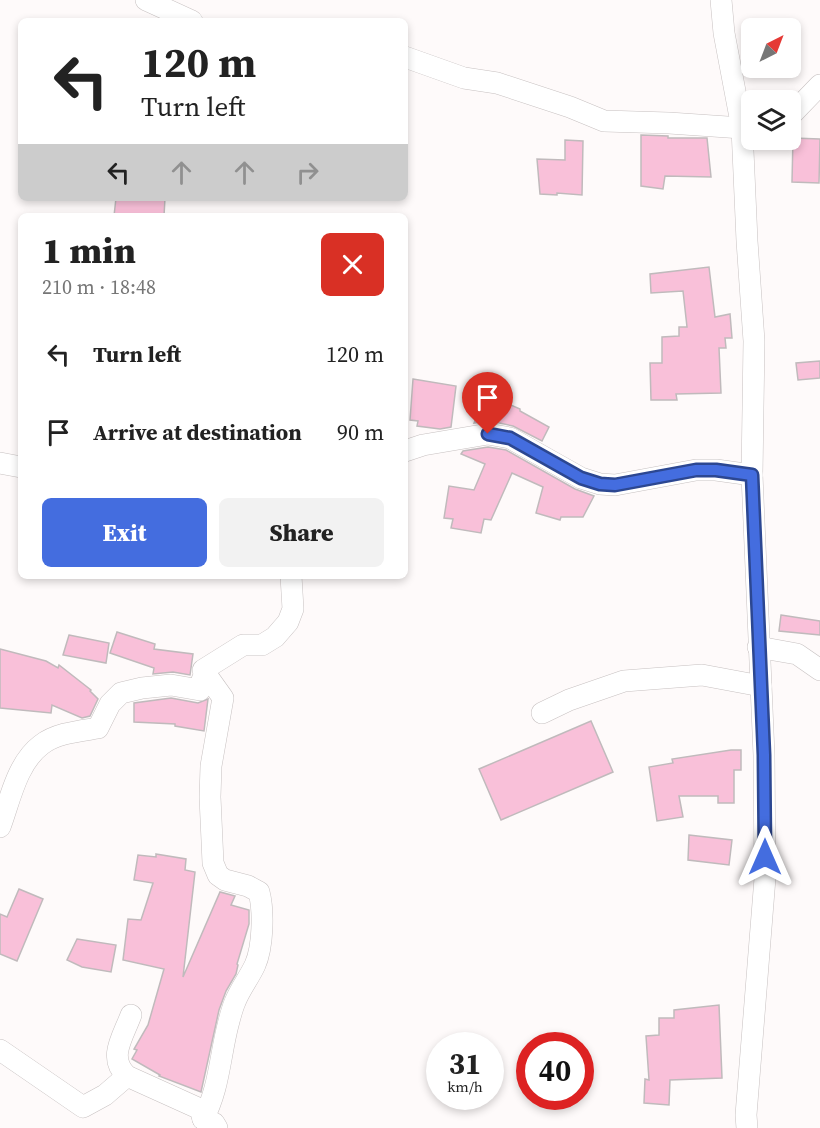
<!DOCTYPE html>
<meta charset="utf-8">
<style>
:root{--surface:#fff;--page:#f2f2f2;--text:#222;--muted:#767676;--accent:#446ddf}
body{margin:0;font-family:"Source Serif 4",serif;background:var(--page);color:var(--text);height:100vh;display:flex;flex-direction:column;font-size:22px;white-space:nowrap}
*{box-sizing:border-box;margin:0}
p{font-size:20px;color:var(--muted)}
.icon{flex:none;width:33px;height:33px;fill:none;stroke:currentColor;stroke-width:2;stroke-linecap:round;stroke-linejoin:round}
.map{position:relative;flex:1;overflow:hidden}
.panel{position:absolute;left:18px;top:213px;width:390px;height:366px;display:flex;flex-direction:column;background:var(--surface);border-radius:9px;box-shadow:0 3px 9px #0003}
.panel>*{flex:none}
.top-card{position:absolute;left:18px;top:18px;width:390px;height:183px;border-radius:9px;box-shadow:0 3px 9px #0003;background:#fff;color:var(--text);overflow:hidden}
.needle{width:39px;rotate:42deg}
.tools{position:absolute;left:741px;top:18px;display:grid;gap:12px}
.tools a{display:grid;place-items:center;width:60px;height:60px;border-radius:9px;background:var(--surface);box-shadow:0 3px 9px #0003;font-size:30px}
.speed{position:absolute;left:426px;top:1032px;display:flex;gap:12px;font-size:30px;font-weight:700;text-align:center}
.speed>*{display:grid;place-content:center;width:78px;height:78px;border-radius:50%;background:var(--surface);box-shadow:0 3px 9px #0003;line-height:1}
.speed small{font-size:15px;font-weight:400}
.speed .limit{border:9px solid #d22;background:#fff;color:#111}
.pin{position:absolute;display:grid;place-items:center;width:51px;height:51px;color:#fff;margin:-62px -26px;border-radius:50% 50% 50% 0;rotate:-45deg;box-shadow:0 0 6px #0007}
.pin .icon{rotate:45deg}
.me{position:absolute;width:66px;margin:-33px;rotate:0deg;stroke-linejoin:round;filter:drop-shadow(0 0 4px #0008)}
.turn{display:flex;align-items:center;gap:21px;height:126px;padding:0 24px;font-size:27px}
.turn .icon{width:78px;height:78px;stroke-width:2.5}
.turn b{display:block;font-size:42px;line-height:51px}
.lanes{display:flex;align-items:center;height:57px;padding:0 24px;background:#0003;justify-content:center;gap:30px;direction:ltr}
.lanes .off{opacity:.35}
.round{display:grid;place-items:center;flex:none;width:63px;height:63px;border-radius:9px;background:var(--page)}
.headline{display:flex;align-items:center;justify-content:space-between;height:102px;padding:0 24px}
h1{font-size:36px;font-weight:800;line-height:45px}
.button{display:flex;gap:12px;margin-top:auto;padding:12px 24px}
.button a{flex:1;height:69px;border-radius:9px;background:var(--accent);color:#fff;font-size:24px;font-weight:800;line-height:69px;text-align:center}
.button a+a{background:var(--page);color:var(--text)}
ul{padding:0;list-style:none}
li{display:flex;align-items:center;gap:18px;height:78px;padding:0 24px}
li div{flex:1}
li b{display:block;font-size:22px}
li em{font-style:normal}
.map>svg:first-child{display:block}
</style>
<div class="map">
<svg width="820" height="1128" viewBox="0 0 820 1128">
<rect width="100%" height="100%" fill="#fefafa"/>
<g fill="#f9c0d9" stroke="#c0babc" stroke-width="1.5">
<path d="M641,135l27,1v2h39l4,39 -46,-1 -2,13 -22,-3z"/>
<path d="M793,138l27,1 -1,44 -27,-1z"/>
<path d="M565,140l18,1 -1,54 -25,-2v2l-17,-1 -3,-35 28,1z"/>
<path d="M116,198h49l-1,18h-50z"/>
<path d="M709,267l6,50 15,-3 2,24h-7l1,10h-7l2,45 -45,1 1,6h-26l-1,-37h12v-26l17,-1v-9h8l-4,-36 -32,2 -1,-19z"/>
<path d="M820,361v17l-22,2 -2,-17z"/>
<path d="M413,379l43,7 -5,41 -11,2 -23,-3 1,-5 -8,-1z"/>
<path d="M486,394l34,15v2l29,16 -7,14 -29,-15 -23,-5 -16,2z"/>
<path d="M488,447l18,3 69,39 19,7 -11,21h-22l-1,3 -24,-7 7,-26 -31,-14 -21,47 -7,-1 -3,14 -30,-5 2,-9 -9,-1 5,-32 25,4 11,-26 -24,-10 2,-3z"/>
<path d="M781,615l39,6v14l-41,-4z"/>
<path d="M117,632l38,12 -1,5 39,5 -3,21 -17,-3 -20,2 1,-6 -44,-15z"/>
<path d="M69,635l40,8 -3,20 -43,-8z"/>
<path d="M0,649l46,12 12,7 1,-3 32,25 -1,1 8,8 -8,17 -8,2 -30,-13 -1,8 -51,-5z"/>
<path d="M171,698l27,5 10,-4 -4,32 -29,-5v-2l-41,-2v-19z"/>
<path d="M591,721l22,51 -112,48 -22,-51z"/>
<path d="M731,750h10v20h-7v33h-16v-7h-39l4,21 -26,4 -8,-54 24,-4 -1,-4z"/>
<path d="M689,835l43,5 -3,25 -41,-5z"/>
<path d="M156,854l30,5 -1,11 10,2 -12,105 37,-85 15,4 -4,9 18,5v14l-12,40 1,1 -2,9 -10,17 -7,19 -18,82 -42,-16 1,-1 -28,-16 5,-9 -3,-1 14,-24 16,-56 -41,-9 5,-41 13,1 12,-37 -19,-3 4,-25 18,2z"/>
<path d="M19,889l24,10 -26,62 -17,-7v-40l7,3z"/>
<path d="M77,939l39,6 -5,27 -29,-5 -15,-7z"/>
<path d="M719,1005l3,73 -52,2 -1,25 -25,-2 1,-24 4,1 -3,-44 13,-1v-17h15v-8z"/>
</g>
<g fill="none" stroke-linecap="round" stroke-linejoin="round">
<g stroke="#c7c1c1" stroke-width="22">
<g id="minor">
<path d="M146,0l46,21"/>
<path d="M721,0l3,33 18,95 5,113 7,100 -2,134 12,280 1,123 -19,237 1,13"/>
<path d="M405,57l59,21 33,5 73,24 34,14 65,2 73,5 10,-2"/>
<path d="M790,116l30,-31"/>
<path d="M405,451l18,-6 65,-11 22,4 71,40 19,6 15,1 81,-15h20l36,5"/>
<path d="M0,463l21,4"/>
<path d="M758,647l39,7 23,16"/>
<path d="M542,713l27,-13 55,-19 78,-6 59,11"/>
<path d="M0,827c10,-27 17,-64 41,-82 15,-12 39,-14 57,-17l12,-24 11,-11 21,-5 29,-3 29,5 2,-10 5,-2"/>
<path d="M131,1015c-8,22 -24,43 -4,61l73,33 3,10 11,4 3,5"/>
<path d="M0,1050l83,57 22,-12 22,-19"/>
<path d="M203,1119c16,-29 17,-63 25,-94 2,-8 4,-16 7,-23 5,-13 14,-24 20,-37 8,-18 9,-54 4,-73l-11,-6 -23,-6 -7,-5 -5,-12 -3,-66 1,-31 12,-68 -20,-28 40,-25h19l13,-8 13,-15 5,-13 -2,-33"/>
</g>
</g>
<use href="#minor" stroke="#fff" stroke-width="21"/>
</g>
<g fill="none" stroke-linecap="round" stroke-linejoin="round">
<g stroke="#2c4791" stroke-width="15">
<path id="route" d="M488,434l22,4 71,40 19,6 15,1 81,-15h20l36,5 12,280 1,102"/>
</g>
<use href="#route" stroke="#446ddf" stroke-width="10"/>
</g>
</svg>
<div class="tools">
<a><svg class="needle" viewBox="-14 -14 28 28"><path d="M0-13l5 13h-10z" fill="#e53935"/><path d="M0 13l5-13h-10z" fill="#767676"/></svg></a>
<a><svg class="icon" aria-label="layers" viewBox="0 0 24 24"><path d="M12 4l9 5-9 5-9-5zM3 14l9 5 9-5"/></svg></a>
</div>
<div class="speed"><div>31<small>km/h</small></div><div class="limit">40</div></div>
<div class="pin" style="left:488px;top:434px;background:#d93025"><svg class="icon" aria-label="arrive" viewBox="0 0 24 24"><path d="M6 21V4h12l-3 4 3 4H6"/></svg></div>
<svg class="me" style="left:765px;top:857px" viewBox="-20 -20 40 40"><path d="M0-17L14 15 0 8-14 15z" fill="#446ddf" stroke="#fff" stroke-width="4"/></svg>
<div class="top-card">
<div class="turn"><svg class="icon" aria-label="left" viewBox="0 0 24 24"><path d="M17 20v-9H6M10 6l-5 5 5 5"/></svg><div><b>120 m</b>Turn left</div></div>
<div class="lanes"><svg class="icon" aria-label="left" viewBox="0 0 24 24"><path d="M17 20v-9H6M10 6l-5 5 5 5"/></svg><svg class="icon off" aria-label="ahead" viewBox="0 0 24 24"><path d="M12 20V5M6 11l6-6 6 6"/></svg><svg class="icon off" aria-label="ahead" viewBox="0 0 24 24"><path d="M12 20V5M6 11l6-6 6 6"/></svg><svg class="icon off" aria-label="right" viewBox="0 0 24 24"><path d="M7 20v-9h11M14 6l5 5-5 5"/></svg></div>
</div>
<section class="panel">
<div class="headline"><div><h1>1 min</h1><p>210 m · 18:48</p></div><a class="round" style="background:#d93025;color:#fff"><svg class="icon" aria-label="close" viewBox="0 0 24 24"><path d="M6 6l12 12M18 6L6 18"/></svg></a></div>
<ul>
<li><svg class="icon" aria-label="left" viewBox="0 0 24 24"><path d="M17 20v-9H6M10 6l-5 5 5 5"/></svg><div><b>Turn left</b></div><em>120 m</em></li>
<li><svg class="icon" aria-label="arrive" viewBox="0 0 24 24"><path d="M6 21V4h12l-3 4 3 4H6"/></svg><div><b>Arrive at destination</b></div><em>90 m</em></li>
</ul>
<div class="button"><a>Exit</a><a>Share</a></div>
</section>
</div>
